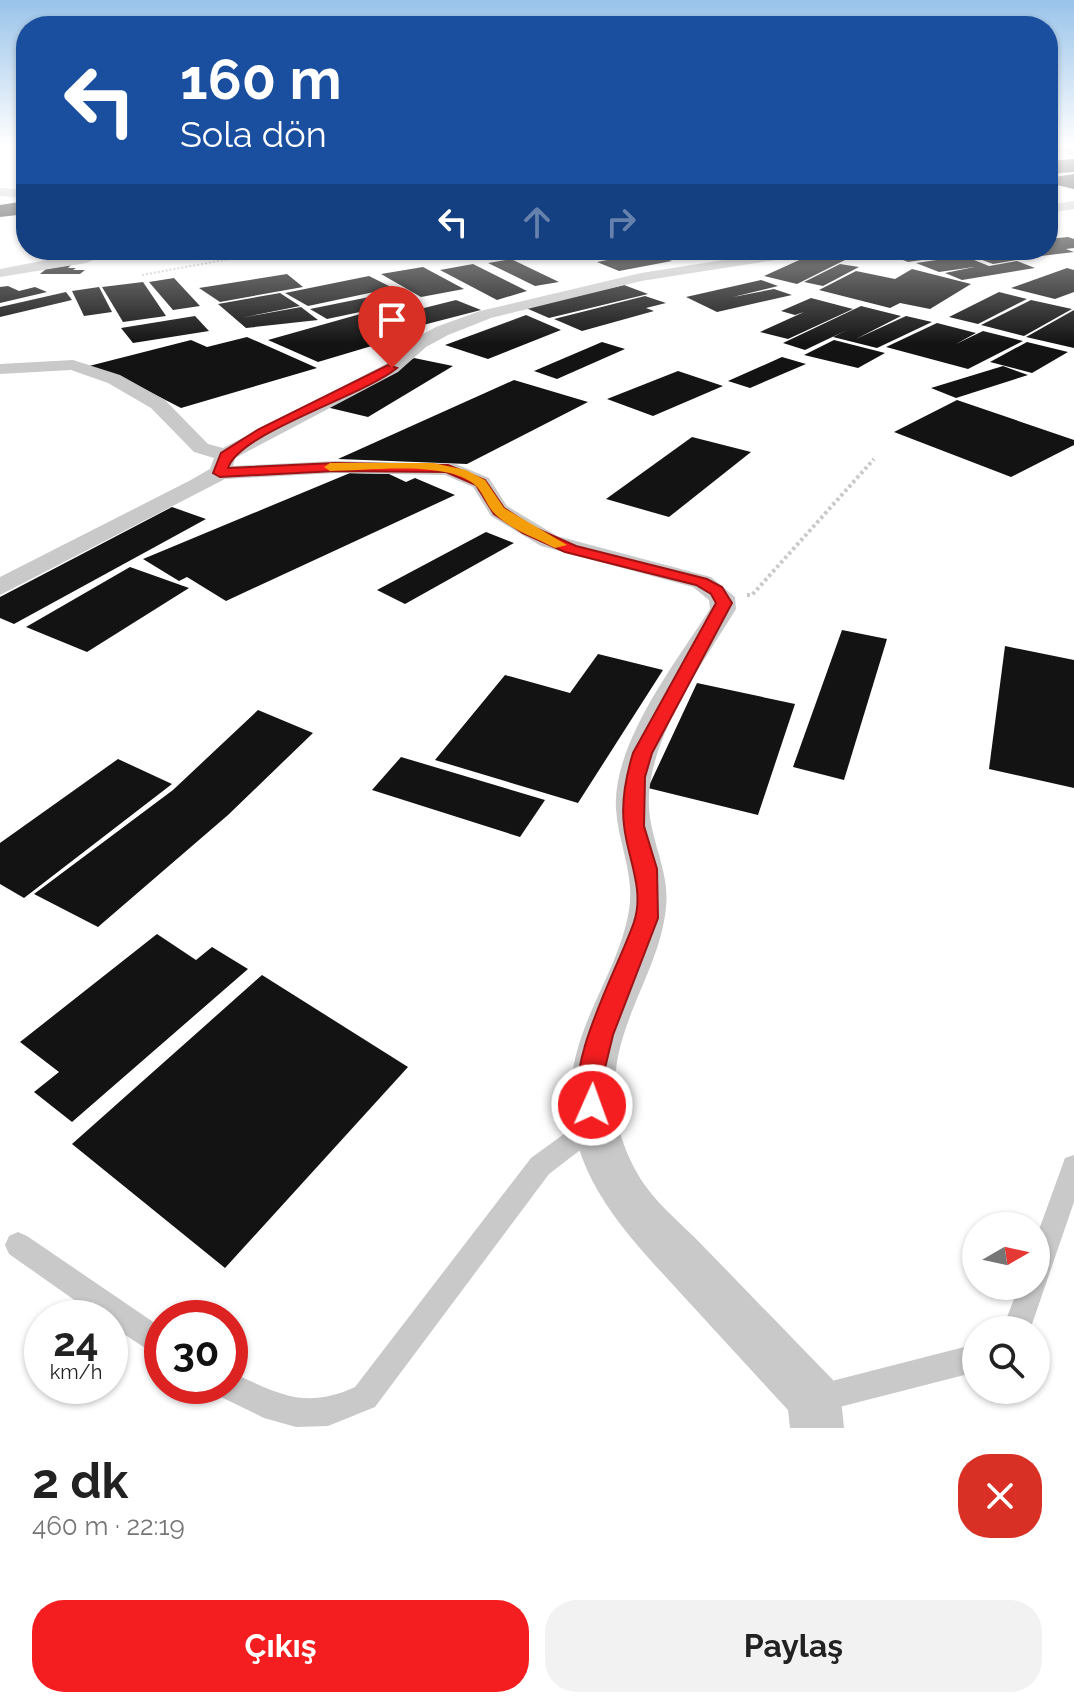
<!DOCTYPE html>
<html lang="tr">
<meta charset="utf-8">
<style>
:root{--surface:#fff;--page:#f2f2f2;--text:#222;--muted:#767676;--accent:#f41d1f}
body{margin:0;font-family:Raleway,sans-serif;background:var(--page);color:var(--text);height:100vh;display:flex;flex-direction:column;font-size:30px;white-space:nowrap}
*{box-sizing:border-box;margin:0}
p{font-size:26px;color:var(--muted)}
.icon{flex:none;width:44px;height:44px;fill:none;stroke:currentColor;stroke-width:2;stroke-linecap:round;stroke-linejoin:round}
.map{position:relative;height:1428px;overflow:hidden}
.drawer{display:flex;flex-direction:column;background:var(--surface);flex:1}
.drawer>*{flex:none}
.hud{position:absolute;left:16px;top:16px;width:1042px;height:244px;border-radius:32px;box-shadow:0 2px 6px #0004;background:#1a4fa0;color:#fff;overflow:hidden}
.needle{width:52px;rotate:81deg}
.controls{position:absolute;left:962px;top:1212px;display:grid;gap:16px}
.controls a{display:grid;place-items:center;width:88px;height:88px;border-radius:50%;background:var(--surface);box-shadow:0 2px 6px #0004;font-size:40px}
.speed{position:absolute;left:24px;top:1300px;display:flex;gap:16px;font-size:40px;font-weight:700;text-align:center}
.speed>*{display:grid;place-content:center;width:104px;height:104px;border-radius:50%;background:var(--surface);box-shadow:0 2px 6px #0004;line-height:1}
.speed small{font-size:20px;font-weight:400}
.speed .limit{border:12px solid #d22;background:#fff;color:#111}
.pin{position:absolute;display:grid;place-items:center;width:68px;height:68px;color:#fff;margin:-82px -34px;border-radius:50% 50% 50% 0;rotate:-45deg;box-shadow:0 0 8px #0007}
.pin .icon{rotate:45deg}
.me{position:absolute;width:88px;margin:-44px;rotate:2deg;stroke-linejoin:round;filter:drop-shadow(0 0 6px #0008)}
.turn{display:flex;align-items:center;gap:28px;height:168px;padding:0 32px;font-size:36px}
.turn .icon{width:104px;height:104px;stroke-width:2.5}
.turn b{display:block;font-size:56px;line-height:68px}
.lanes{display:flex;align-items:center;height:76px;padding:0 32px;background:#0003;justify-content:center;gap:40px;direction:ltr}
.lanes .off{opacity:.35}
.round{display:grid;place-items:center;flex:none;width:84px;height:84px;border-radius:32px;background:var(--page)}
.headline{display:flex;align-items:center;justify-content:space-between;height:136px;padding:0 32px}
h1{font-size:48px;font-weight:700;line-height:60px}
.action{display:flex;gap:16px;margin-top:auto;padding:16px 32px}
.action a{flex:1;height:92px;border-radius:32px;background:var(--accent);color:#fff;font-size:32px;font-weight:700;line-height:92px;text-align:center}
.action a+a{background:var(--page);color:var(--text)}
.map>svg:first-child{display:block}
</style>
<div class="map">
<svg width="1074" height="1428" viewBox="0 0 1074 1428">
<rect width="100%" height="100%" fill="#fff"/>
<g fill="#131313">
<path d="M1074,159v13l-26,2v-13z"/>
<path d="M1074,174v15l-26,-6v-5z"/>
<path d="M26,201v13l-26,3v-12z"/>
<path d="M1068,237l6,2v9l-8,1 8,3 -33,4 -15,-6h22v-11z"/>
<path d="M659,250h46v1l-29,6z"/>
<path d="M714,250h60l5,2 -48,9 -26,-9z"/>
<path d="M830,250h25l15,6 -25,4 -48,24 -33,-8 53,-24z"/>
<path d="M935,250l43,2 -70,10 -15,-6z"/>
<path d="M999,250h21l19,6 -46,8 -24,-9z"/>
<path d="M649,252l23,9 -53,10 -22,-9z"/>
<path d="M964,256l25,10 28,-5 18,7 -73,12 -17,-7 29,-6 -35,5 -23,-9z"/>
<path d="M511,259l48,23 -24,4 -47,-23z"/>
<path d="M473,264l54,27 -30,9 -57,-30z"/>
<path d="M840,264l19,3 -36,19 -19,-4z"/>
<path d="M71,265l-3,3h8l-3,2h12l-5,4h-40l6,-5z"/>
<path d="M423,267l41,22 -43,8 -40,-23z"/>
<path d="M1067,268l7,2v22l-19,7 -44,-11z"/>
<path d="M912,269l59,15 -41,25 -30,-6 -10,5 -71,-18 37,-19 39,8z"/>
<path d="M287,274l16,13 -83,15 -21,-14z"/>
<path d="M369,276l24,12 -85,18 -23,-13z"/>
<path d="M174,278l26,28 -27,4 -24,-28z"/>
<path d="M761,280l17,6 -45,11 41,-8 18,6 -75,17 -31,-15z"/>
<path d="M143,282l23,34 -43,6 -21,-35z"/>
<path d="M624,285l24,9 -99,24 -23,-10z"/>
<path d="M8,286l11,5 16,-4 12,5 -47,11v-16z"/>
<path d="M99,287l13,25 -28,4 -12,-25z"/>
<path d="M66,292l6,8 -72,17v-10z"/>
<path d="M999,292l28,7 -49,25 -29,-7z"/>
<path d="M280,293l20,13 -59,12 60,-11 17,13 -72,8 -28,-24z"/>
<path d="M389,293l18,9 -80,17 -17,-10z"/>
<path d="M645,296l21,7 -20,5 8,3 -72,20 -28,-12z"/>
<path d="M811,298l42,11 -65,30 -28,-7 44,-20 -9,3 -14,-4z"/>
<path d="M456,300l25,10 -58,15 -23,-11z"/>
<path d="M1031,300l41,9 -48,27 -43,-11z"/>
<path d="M861,306l40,10 -45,23 50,-23 26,6 -55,26 -44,-11 14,-7 -42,20 -22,-7z"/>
<path d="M1074,310v38l-48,-11z"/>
<path d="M371,311l51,20 -104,31 -50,-22z"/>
<path d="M526,315l35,15 -73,29 -43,-14z"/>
<path d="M195,316l14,15 -76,12 -12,-15z"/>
<path d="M937,323l39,10 -20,11 27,-13 40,10 -55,28 -82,-22z"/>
<path d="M247,337l70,31 -136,40 -64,-33 -28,-9 102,-26 16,7z"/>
<path d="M834,340l51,13 -27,15 -54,-13z"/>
<path d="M602,342l23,7 -68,30 -23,-8z"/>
<path d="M1027,342l41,10 -36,21 -42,-11z"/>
<path d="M782,357l24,7 -56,24 -22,-7z"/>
<path d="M414,358l39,8 -85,51 -42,-10z"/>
<path d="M1003,366l25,9 -72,23 -25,-10z"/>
<path d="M678,371l45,15 -70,30 -46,-17z"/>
<path d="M514,380l74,22 -121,62 -129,-5z"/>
<path d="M957,400l117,40v5l-63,32 -117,-45z"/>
<path d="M692,437l59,15 -82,65 -63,-18z"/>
<path d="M350,473l39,1 17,8 9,-4 40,17 -229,106 -39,-24 -8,4 -36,-22z"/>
<path d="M172,507l34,12 -192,105 -14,-6v-21z"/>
<path d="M486,532l28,11 -109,61 -28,-14z"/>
<path d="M130,567l59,21 -102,64 -61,-25z"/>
<path d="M842,630l45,9 -43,141 -51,-13z"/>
<path d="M1005,646l69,14v128l-85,-19z"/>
<path d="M598,654l65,16 -85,133 -143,-43 70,-85 65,18z"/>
<path d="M697,683l98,21 -37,111 -110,-27z"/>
<path d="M258,710l55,23 -85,82 -130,112 -64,-33 139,-104z"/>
<path d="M401,757l144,43 -25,37 -148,-47z"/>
<path d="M118,759l54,25 -148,114 -24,-14v-41z"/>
<path d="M157,934l39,26 16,-13 36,22 -176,153 -38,-30 25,-20 -39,-30z"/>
<path d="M262,975l146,92 -183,201 -153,-124z"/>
</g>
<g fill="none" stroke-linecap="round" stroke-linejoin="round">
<path stroke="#c9c9c9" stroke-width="2" stroke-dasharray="2 2" stroke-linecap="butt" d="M142,275l136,-25"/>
<path stroke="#c9c9c9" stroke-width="4" stroke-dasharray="3 3" stroke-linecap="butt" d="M747,595h5l122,-136"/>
<g fill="#c9c9c9" fill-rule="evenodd">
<path d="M595,1124l8,3 4,8 -4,8 -24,8 -30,23 -174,233 -47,19 -32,1 -32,-9 -45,-22 -4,-10h15v-14c47,20 73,39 125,15l176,-229 33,-24z"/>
<path d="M1074,1155v47l-44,128h-28l17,-44h17v-48l29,-80z"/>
<path d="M18,1232l9,4 135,92v31l-52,-34v-7h-10l-91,-64 -4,-9 4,-9z"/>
<path d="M976,1344v28l-156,40 -10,-4 -4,-10 4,-10 10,-4z"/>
</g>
<g fill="#c9c9c9" fill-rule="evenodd">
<path d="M1048,144l26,6v6l-26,-8z"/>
<path d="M0,188l26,2v8l-26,-2z"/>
<path d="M1074,201v8l-26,4v-8z"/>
<path d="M99,250h20l-33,13 -86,14v-8z"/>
<path d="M787,250h34l-7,4 -173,27 -150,37 -43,17 -22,12 -28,25 -163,86 -2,8 102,-5 121,3 33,14 18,28 50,30 154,41 24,20 1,12c-33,54 -90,132 -87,197 1,34 21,66 17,101 -5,56 -43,105 -50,162 -6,40 5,81 28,115 15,22 39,41 58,61 44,45 87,90 131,135l8,19 3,29h-54l-2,-18c-34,-37 -68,-74 -102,-111 -60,-66 -128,-131 -113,-229 9,-57 47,-104 56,-160 6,-35 -11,-67 -13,-101 -4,-65 60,-147 94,-200l-1,-9 -16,-13 -152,-41 -50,-30 -18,-29 -28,-12 -110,-2 -110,6 -225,116v-18l189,-96 21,-12 4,-11 -20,-6 -43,-44 -43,-25 -37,-13 -71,4v-10l73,-4 47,15 45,25 43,44 15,4 163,-84 28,-25 22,-12 44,-16 161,-38z"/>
</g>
</g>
<linearGradient id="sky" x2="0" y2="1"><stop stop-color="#99c3ea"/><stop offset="0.42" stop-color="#fff"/><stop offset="1" stop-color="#fff" stop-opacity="0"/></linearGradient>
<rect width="1074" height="344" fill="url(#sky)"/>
<path fill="#f41d1f" stroke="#9f1314" stroke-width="2" d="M388,365l9,3c-34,28 -157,64 -169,100l107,-5 113,2 37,15 19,28 29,19 43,19 131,33 15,8 10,16 -80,150 -7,24 -1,49 13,43 1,49 -45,117 -8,33v37l-4,8 -9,4 -10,-4c-21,-45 37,-146 52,-191 11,-33 -7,-65 -10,-97 -3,-24 2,-49 9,-72l83,-150 -5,-9 -15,-9 -131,-33 -42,-19 -29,-19 -18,-29 -30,-13 -111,-1 -115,6 -7,-4 8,-20 38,-24z"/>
<path fill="#f59e0b" d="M433,463l33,7 19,10 19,28 63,37 -12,3c-19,-10 -43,-18 -59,-33 -9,-8 -12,-22 -21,-30 -28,-25 -108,-14 -145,-14l-6,-4 6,-4z"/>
</svg>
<div class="controls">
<a><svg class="needle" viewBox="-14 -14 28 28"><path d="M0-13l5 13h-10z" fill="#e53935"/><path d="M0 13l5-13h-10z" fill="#767676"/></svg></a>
<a><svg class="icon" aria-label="search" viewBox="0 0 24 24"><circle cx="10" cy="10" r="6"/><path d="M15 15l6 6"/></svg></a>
</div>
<div class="speed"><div>24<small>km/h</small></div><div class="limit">30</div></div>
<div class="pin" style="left:392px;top:368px;background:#d93025"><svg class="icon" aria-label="arrive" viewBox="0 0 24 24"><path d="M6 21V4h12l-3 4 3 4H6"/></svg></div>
<svg class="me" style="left:592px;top:1105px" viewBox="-20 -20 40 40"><circle r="17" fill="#f41d1f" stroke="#fff" stroke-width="3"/><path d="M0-11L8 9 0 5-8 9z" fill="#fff"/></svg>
<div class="hud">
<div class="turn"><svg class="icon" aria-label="left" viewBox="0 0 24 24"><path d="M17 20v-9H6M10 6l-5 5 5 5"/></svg><div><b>160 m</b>Sola dön</div></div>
<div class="lanes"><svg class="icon" aria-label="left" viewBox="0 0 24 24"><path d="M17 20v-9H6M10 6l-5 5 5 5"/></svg><svg class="icon off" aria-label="ahead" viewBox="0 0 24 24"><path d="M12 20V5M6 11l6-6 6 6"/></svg><svg class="icon off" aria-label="right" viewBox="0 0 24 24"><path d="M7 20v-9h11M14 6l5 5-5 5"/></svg></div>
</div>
</div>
<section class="drawer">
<div class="headline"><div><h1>2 dk</h1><p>460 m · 22:19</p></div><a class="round" style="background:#d93025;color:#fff"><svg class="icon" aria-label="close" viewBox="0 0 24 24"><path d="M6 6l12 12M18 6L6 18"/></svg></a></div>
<div class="action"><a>Çıkış</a><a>Paylaş</a></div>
</section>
